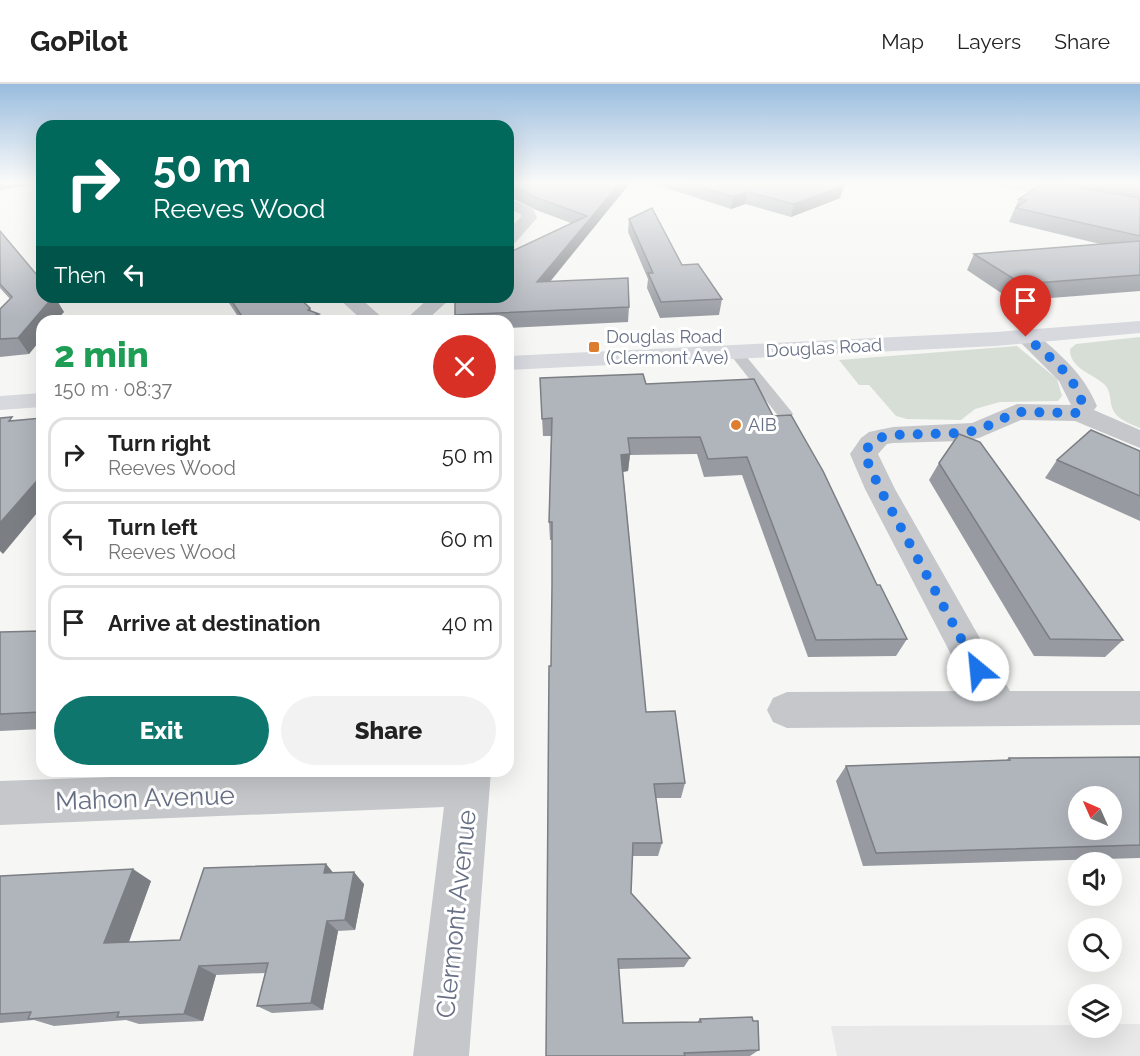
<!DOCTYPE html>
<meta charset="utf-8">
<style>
:root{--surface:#fff;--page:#f2f2f2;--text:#222;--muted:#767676;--line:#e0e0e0;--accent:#0f766e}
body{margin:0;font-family:Raleway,sans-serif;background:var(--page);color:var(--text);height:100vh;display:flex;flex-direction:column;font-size:22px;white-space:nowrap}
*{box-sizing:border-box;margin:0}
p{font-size:20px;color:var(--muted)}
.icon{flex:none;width:33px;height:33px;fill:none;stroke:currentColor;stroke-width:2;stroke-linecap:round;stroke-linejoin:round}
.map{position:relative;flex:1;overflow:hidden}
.side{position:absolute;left:36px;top:231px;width:478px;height:462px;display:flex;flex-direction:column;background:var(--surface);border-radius:18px;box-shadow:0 6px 24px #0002}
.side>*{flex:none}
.hud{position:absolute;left:36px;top:36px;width:478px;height:183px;border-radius:18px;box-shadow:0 6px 24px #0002;background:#00695c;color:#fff;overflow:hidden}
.needle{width:39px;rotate:315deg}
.controls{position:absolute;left:1068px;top:702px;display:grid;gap:12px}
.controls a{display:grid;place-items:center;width:54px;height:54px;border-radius:50%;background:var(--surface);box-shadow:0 6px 24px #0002;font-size:30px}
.pin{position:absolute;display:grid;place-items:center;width:51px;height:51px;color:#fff;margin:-62px -26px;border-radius:50% 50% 50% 0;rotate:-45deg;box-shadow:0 0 6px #0007}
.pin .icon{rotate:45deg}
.me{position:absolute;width:66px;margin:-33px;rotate:332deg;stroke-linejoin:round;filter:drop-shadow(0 0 4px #0008)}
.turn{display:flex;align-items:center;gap:21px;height:126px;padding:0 18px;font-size:27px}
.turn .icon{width:78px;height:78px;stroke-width:2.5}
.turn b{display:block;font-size:42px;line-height:51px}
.then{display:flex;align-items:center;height:57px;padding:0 18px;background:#0003;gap:12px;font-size:22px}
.round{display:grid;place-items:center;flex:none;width:63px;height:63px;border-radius:32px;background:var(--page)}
.overview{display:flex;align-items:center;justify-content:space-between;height:102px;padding:0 18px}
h1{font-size:36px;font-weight:800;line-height:45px;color:#1e9e55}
.action{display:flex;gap:12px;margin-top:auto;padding:12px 18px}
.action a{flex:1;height:69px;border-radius:36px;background:var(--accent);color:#fff;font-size:24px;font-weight:800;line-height:69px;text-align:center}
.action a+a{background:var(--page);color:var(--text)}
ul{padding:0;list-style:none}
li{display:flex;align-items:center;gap:18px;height:75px;margin:0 12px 9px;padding:0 6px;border:3px solid var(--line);border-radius:18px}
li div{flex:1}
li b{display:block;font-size:22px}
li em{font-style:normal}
header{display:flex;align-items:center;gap:36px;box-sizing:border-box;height:84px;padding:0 30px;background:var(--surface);border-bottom:2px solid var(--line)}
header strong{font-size:28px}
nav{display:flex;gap:33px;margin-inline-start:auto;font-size:21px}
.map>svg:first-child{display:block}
</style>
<header>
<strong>GoPilot</strong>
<nav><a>Map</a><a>Layers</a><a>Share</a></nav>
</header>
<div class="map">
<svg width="1140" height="972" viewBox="0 0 1140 972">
<rect width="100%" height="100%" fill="#f6f7f4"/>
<path fill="#e7e8e7" d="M1112,940h28v32h-303l-6,-30 247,-1v3h34z"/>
<g fill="#d7ded5">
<path d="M1140,253v91c-9,-4 -22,-8 -27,-18 -4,-8 -1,-19 -9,-26 -11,-10 -35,-16 -34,-35l6,-5z"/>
<path d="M1017,262l40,33 5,17 -4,5 -58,1 -25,7 -14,11 -54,-1 -11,-3 -27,-31h-10l-20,-25z"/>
</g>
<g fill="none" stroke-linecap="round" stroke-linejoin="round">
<path fill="#c5c7cb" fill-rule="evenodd" d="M736,265l5,1 50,61 2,3 -2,3h-12l-50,-64z"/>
<g fill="#c5c7cb" fill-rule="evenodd">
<path d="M508,114l25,11 4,9 -23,26 -6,1v-15l13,-13v-3l-13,-6z"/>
<path d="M337,213h22l27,24h-23z"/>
<path d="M430,213h22l-26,24h-22z"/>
<path d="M1026,247l8,1c26,22 50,42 63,74l-3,4 46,20v18l-65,-27 -54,-1 -42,18 -17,3 -69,2 -6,1 -9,10 17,35 115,202h130v34l-353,3 -14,-6 -6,-12 6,-12 14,-6 183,-1 -105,-202 -15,-35 11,-16 8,-6 9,-2 15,-3 79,-4 45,-19 54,1 -12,-24 -44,-44 3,-5z"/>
<path d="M279,687h212l-22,285h-56l31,-249 -444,18v-44z"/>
</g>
<g fill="#d8d9df" fill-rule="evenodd">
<path d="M993,99h33l114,19v10l-140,-25z"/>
<path d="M1140,237v12l-144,13 -488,24v-14l488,-24z"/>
<path d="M42,309v14l-42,3v-14z"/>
</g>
</g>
<g fill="#979ba1">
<path d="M508,99h122l-80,99 79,25 -1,15 -120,6v-7h-52l-1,-6 116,-92 -35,-13 -28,-14z"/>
<path d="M651,99h183l10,3 -4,12 -49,19 -46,-13 -14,5z"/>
<path d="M1055,99h85v108l-127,10 -46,-31 7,-16 126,-10 -91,-22 10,-23z"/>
<path d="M629,135l93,80 -3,16 -59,3 -13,-30 1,-9 -20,-47z"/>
<path d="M0,147l64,81 -22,9v17l-13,16 -29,3v-48l10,-10 -10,-11z"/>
<path d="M225,213h73l12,11 1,3 10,10h-80z"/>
<path d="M540,294l106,6 127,32 104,169 30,54 -11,17 -88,1 -66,-182 -38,2 -7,-23 -67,1 -2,16 -5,1 23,240 39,71 -4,15h-25l6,45 -4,13h-26l-1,37 59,65 -6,9 -65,2 4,54 74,-1 3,-3 59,31 -9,6h-204l6,-471v-45h-2l-1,-18 2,-86h-8z"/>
<path d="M1140,367v70l-95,-43 12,-18z"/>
<path d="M939,379l184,177 -18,17 -71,-1 -105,-176z"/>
<path d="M42,547v98l-42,2v-99z"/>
<path d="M1140,673v101l-277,8 -27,-85 10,-15 160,-6 3,-2z"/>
<path d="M326,780l7,9 31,11 -9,46 -17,1 -15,79 -51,3 -15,-7 8,-33 -49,2 -13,46 -64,3 -13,-4 -72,6 -20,-6 -34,3v-147l151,5 -22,61 51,-2z"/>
</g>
<g fill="#7b7e83">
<path d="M0,99h40l-40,7z"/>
<path d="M620,99h10l-93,114v-15z"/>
<path d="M844,102l-4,12 -49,19 3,-13z"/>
<path d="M747,108l-2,12 -14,5 2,-12z"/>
<path d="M53,213h2l9,15 -8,9h-14v17l-13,16 -11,-16z"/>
<path d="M310,224l3,8 6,-2 2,7h-23z"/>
<path d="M630,370l-2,17 -8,1 1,-17z"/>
<path d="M42,391v32l-39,47 -3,-3v-28z"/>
<path d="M326,780l10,12 -12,-3z"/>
<path d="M133,785l18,12 -26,71 -21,-9z"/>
<path d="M354,788l10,12 -9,46 -10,-10z"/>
<path d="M327,837l11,10 -15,79 -12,-7z"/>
<path d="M199,882l17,9 -13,46 -19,-7z"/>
</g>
<g fill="#b0b4bb" stroke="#7b7e83" stroke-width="1.5" fill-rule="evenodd">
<path d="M508,99h112l-83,99 91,-4 1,29 -174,8v-18h53v-44l79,-37 -52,-19z"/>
<path d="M688,99h146l10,3 -50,18 -47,-12 -14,5z"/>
<path d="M1043,99h8l89,15v38l-124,-28 11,-8 -8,-1z"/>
<path d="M652,124l30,57 16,-1 24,35 -61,3 -13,-29h5l-24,-54z"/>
<path d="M0,147l42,50v16h11l-35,41 -18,1v-30l12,-12 -12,-13z"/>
<path d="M1140,157v34l-118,9 -48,-30z"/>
<path d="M229,213h69l12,11 -2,2 11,4 -21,7h-53z"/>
<path d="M643,290l3,10 108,-5 19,37 18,-1 32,56 54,114h3l27,54 -91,1 -69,-183 -39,2 -8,-22 -72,1 2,16 -9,1 25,257 29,-1 10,72 -31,1 8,59h-29l-2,50 59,65 -72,1 5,64 78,-1 -1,-3 52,-2 1,4h5l1,29 -75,3 1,3h-139l3,-390h2l1,-81v-63h-3l3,-104 -10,1 -2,-41z"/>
<path d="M12,333l-3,4 33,-3v57l-42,48v-105z"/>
<path d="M1091,346l49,21v45l-83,-36z"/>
<path d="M959,350l21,8 143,198 -73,-1 -111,-176z"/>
<path d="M42,547v81l-42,2v-82z"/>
<path d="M1140,673v88l-264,8 -30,-87 164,-6 -1,-2zM1078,712h34v34h-34z"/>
<path d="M326,780l-2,9 30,-1 -9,48 -18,1 -16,82 -54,3 11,-43 -69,3 -15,48 -67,3 2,-5 -91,7 3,-7 -31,2v-138l133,-7 -29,74 76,-3 24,-72z"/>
</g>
<linearGradient id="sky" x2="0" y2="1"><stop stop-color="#99bcde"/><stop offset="0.42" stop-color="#fbfbfa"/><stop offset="1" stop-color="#fbfbfa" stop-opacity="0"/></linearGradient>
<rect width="1140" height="235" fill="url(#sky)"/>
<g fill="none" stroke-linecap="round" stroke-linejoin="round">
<path stroke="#1a73e8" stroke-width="10" stroke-dasharray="0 18" d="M978,586l-98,-181 -16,-35 6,-10 8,-6 15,-3 69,-2 17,-3 38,-18 62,1 4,-7c-8,-32 -34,-49 -57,-69"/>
</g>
<g fill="#dd7e2e" stroke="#fff" stroke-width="2">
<rect x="588" y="257" width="12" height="12" rx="3"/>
<circle cx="736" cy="341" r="6"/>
</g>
<g text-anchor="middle" stroke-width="6" stroke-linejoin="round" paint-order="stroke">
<g font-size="18" fill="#677084" stroke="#fff" text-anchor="start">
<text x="606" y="259">Douglas Road<tspan x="606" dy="21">(Clermont Ave)</tspan></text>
<text x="748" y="347">AIB</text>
</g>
<g font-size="18" fill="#677084" stroke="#fff">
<text transform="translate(824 264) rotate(-3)" y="6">Douglas Road</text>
</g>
<g font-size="26" fill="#677084" stroke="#fff">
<text transform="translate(145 714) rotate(-2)" y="9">Mahon Avenue</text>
<text transform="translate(456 830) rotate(-84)" y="9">Clermont Avenue</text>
</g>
</g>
</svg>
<div class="controls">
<a><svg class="needle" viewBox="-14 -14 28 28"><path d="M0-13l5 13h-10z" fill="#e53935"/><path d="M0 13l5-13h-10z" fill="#767676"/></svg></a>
<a><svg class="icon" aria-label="sound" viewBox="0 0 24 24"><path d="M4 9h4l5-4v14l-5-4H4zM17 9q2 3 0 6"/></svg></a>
<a><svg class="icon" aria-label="search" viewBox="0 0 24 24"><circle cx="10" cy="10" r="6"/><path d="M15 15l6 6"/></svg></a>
<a><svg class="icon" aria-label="layers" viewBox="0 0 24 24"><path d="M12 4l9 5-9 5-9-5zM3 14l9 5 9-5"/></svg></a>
</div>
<div class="pin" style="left:1026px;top:253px;background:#d93025"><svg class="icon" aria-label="arrive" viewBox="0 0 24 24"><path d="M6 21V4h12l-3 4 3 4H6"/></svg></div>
<svg class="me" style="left:978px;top:586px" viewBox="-20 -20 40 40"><circle r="19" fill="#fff"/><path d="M0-13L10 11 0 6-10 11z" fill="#1a73e8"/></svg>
<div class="hud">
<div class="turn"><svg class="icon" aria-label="right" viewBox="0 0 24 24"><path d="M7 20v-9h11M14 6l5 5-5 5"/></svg><div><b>50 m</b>Reeves Wood</div></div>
<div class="then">Then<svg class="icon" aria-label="left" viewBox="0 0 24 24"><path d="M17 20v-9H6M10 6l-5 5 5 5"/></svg></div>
</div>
<section class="side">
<div class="overview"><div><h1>2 min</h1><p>150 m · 08:37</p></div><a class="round" style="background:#d93025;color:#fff"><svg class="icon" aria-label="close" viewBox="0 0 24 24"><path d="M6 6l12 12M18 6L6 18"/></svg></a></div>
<ul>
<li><svg class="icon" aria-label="right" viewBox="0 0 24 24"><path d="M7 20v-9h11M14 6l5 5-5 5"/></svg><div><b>Turn right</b><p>Reeves Wood</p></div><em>50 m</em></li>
<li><svg class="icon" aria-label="left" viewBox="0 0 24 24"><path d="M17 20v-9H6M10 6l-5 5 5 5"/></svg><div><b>Turn left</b><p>Reeves Wood</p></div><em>60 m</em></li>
<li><svg class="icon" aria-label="arrive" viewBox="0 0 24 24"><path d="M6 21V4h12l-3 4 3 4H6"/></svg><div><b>Arrive at destination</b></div><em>40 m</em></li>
</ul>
<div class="action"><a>Exit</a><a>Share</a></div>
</section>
</div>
